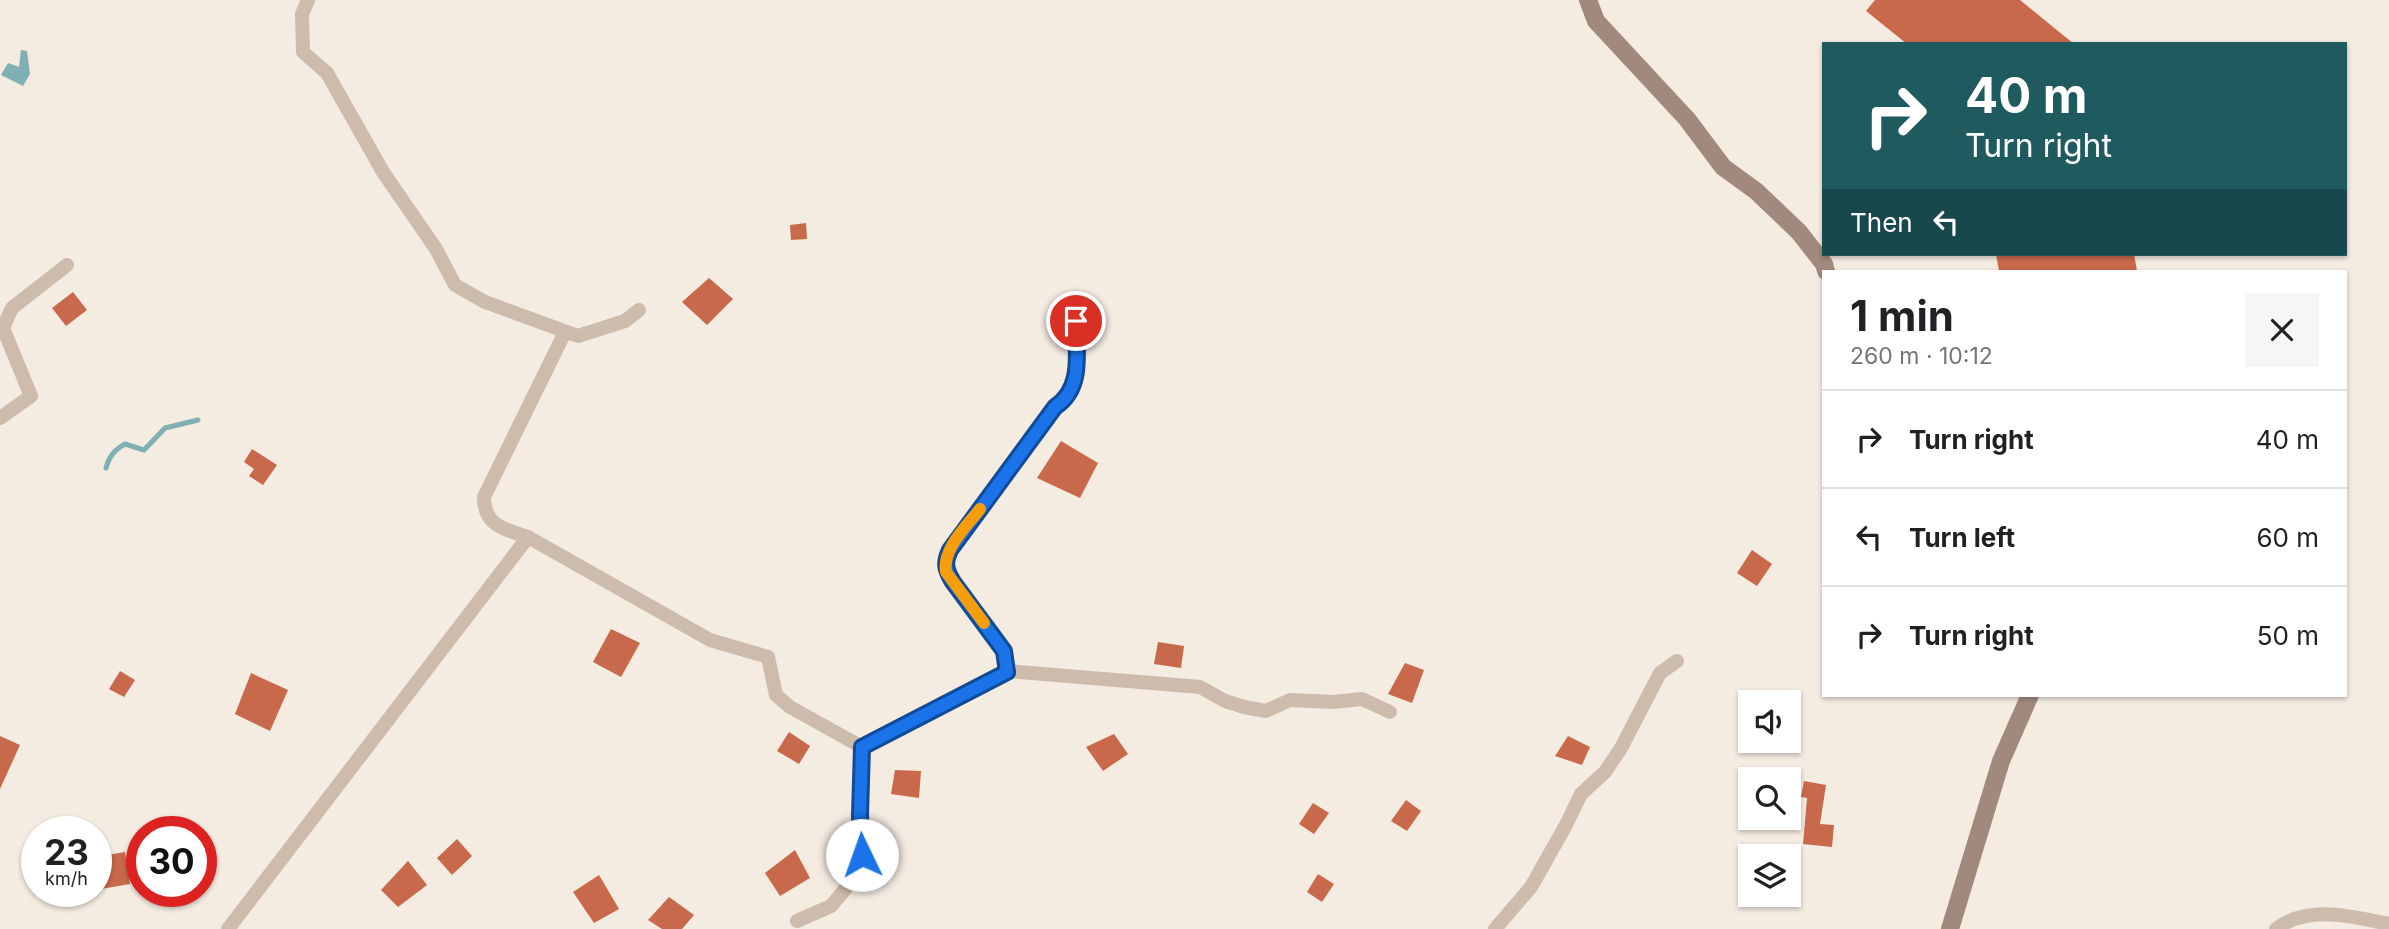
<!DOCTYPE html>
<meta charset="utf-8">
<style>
:root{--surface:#fff;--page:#f6f6f6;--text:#202124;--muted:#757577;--line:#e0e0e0}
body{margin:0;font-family:Inter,sans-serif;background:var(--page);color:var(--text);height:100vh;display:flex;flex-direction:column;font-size:26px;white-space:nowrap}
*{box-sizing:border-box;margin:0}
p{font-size:23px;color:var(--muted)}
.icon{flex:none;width:38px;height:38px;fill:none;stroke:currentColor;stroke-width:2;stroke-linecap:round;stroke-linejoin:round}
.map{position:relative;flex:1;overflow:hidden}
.sheet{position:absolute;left:1822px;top:270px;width:525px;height:427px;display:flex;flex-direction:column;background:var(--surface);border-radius:0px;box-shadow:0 2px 5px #0004}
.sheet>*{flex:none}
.hud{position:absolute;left:1822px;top:42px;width:525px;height:214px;border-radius:0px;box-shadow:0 2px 5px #0004;background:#1f5a5e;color:#fff;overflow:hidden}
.fabs{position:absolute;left:1738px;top:690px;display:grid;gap:14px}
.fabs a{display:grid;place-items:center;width:63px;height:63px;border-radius:0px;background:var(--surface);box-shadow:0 2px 5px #0004;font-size:35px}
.speed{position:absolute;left:21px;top:816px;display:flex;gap:14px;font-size:35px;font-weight:700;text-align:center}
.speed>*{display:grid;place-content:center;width:91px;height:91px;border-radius:50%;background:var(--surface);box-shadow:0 2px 5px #0004;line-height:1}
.speed small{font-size:18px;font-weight:400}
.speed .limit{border:10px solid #d22;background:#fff;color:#111}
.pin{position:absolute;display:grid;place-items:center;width:60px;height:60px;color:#fff;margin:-30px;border:4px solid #fff;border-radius:50%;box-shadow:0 2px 7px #0007}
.me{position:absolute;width:77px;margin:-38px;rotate:357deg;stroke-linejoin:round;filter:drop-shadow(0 0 5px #0008)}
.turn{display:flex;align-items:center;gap:24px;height:147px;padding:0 28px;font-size:32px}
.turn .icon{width:91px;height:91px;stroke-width:2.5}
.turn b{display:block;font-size:49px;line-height:60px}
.then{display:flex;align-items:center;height:66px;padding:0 28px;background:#0003;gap:14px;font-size:26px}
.round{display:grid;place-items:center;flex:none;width:74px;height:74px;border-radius:0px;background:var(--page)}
.summary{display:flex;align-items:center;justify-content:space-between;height:119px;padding:0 28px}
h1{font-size:42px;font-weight:700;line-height:52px}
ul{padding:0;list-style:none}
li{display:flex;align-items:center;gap:21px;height:98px;padding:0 28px;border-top:2px solid var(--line)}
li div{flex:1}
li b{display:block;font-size:26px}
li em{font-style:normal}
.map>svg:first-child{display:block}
</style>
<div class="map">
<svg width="2389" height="929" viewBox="0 0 2389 929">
<rect width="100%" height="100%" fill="#f4ebe1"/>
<path fill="#7fb0b2" d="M21,50l6,1 3,23 -7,12 -22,-11 7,-12 11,4z"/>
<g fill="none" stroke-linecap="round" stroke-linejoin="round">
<path stroke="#7fb0b2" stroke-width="5" d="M106,468c3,-11 8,-18 19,-24l19,6 21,-22 33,-8"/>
</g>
<g fill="#c8694b">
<path d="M1875,0h145l54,44h-167l-41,-33z"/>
<path d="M806,223l1,16 -16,1 -1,-15z"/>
<path d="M1996,254h138l3,17h-138z"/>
<path d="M709,278l24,21 -26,26 -25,-23z"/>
<path d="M73,292l14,18 -21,16 -14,-18z"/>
<path d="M1061,441l37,22 -18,35 -43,-20z"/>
<path d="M252,449l25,16 -14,20 -14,-9 5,-7 -10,-7z"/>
<path d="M1752,550l20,14 -15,22 -20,-13z"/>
<path d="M611,629l29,14 -19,34 -28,-15z"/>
<path d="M1158,642l26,4 -3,22 -27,-4z"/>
<path d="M1405,663l19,7 -12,33 -24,-9z"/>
<path d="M120,671l15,9 -11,17 -15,-8z"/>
<path d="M251,673l37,17 -18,41 -35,-17z"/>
<path d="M789,732l21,14 -11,18 -22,-13z"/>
<path d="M1114,734l14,20 -25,17 -17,-24z"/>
<path d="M0,736l20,9 -20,44z"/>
<path d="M1568,736l22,11 -8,18 -27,-9z"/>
<path d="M895,770l26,1 -2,27 -28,-4z"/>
<path d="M1804,781l22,4 -6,39 14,1 -2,22 -29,-3 4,-46 -6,-1z"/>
<path d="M1406,800l15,11 -14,20 -16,-10z"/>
<path d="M1313,803l16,10 -15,21 -15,-10z"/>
<path d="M457,839l15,17 -20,19 -15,-17z"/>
<path d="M795,850l15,28 -30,18 -15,-23z"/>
<path d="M125,852l5,32 -29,5 -5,-32z"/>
<path d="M408,861l19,24 -29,22 -17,-17z"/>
<path d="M1318,874l16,10 -12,18 -15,-10z"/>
<path d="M599,875l20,34 -25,14 -21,-31z"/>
<path d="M669,897l25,18 -12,14h-20l-14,-9z"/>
</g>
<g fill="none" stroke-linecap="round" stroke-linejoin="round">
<g stroke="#cdbbac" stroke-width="14">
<path d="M308,0l-6,14 1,38 24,21 56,99 53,77 19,36 30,17 93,34 47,-15 14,-11"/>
<path d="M565,332l-81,165c0,29 20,32 44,40l182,103 58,17 8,38 14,12 72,40"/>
<path d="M0,418l31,-22 -28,-68 9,-20 55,-43"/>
<path d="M1007,672l-3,-21 -51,-70c-8,-12 -9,-18 -3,-31l105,-143c29,-19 21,-55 21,-86"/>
<path d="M797,921l34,-15 15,-18 16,-33 -2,-40 2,-68 146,-76 192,16 25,14 19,6 22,4 24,-11 43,2 29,-3 28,13"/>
<path d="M228,929l300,-392"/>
<path d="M1495,929l36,-42 35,-62 15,-31 24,-22 16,-24 39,-75 17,-12"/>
<path d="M2276,929c33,-25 77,-12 113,-5"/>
</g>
<g stroke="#a18a7d" stroke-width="18">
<path d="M1588,0l8,21 91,98 36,48 33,24 43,41 25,32 2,7"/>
<path d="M1950,929l51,-168 29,-66"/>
</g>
</g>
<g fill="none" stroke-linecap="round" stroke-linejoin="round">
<g stroke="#114b97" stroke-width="18">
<path id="route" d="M862,855l-2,-40 2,-68 145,-75 -3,-21 -51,-69c-8,-13 -9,-19 -3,-32l105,-143c29,-19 21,-55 21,-86"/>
</g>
<use href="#route" stroke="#1a73e8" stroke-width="12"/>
<path stroke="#f59e0b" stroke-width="12" d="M980,509c-13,17 -38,40 -34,63l38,51"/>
</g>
</svg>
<div class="fabs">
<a><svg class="icon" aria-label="sound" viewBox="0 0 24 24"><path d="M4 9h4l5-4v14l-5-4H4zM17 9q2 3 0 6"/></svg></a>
<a><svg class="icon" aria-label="search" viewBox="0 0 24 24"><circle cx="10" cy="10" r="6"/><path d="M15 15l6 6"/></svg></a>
<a><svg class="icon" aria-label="layers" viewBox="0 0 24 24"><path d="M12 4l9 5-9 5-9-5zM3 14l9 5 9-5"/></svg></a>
</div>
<div class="speed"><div>23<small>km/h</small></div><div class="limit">30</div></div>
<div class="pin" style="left:1076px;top:321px;background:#d93025"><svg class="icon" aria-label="arrive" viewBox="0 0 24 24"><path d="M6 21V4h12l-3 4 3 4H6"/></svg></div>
<svg class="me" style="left:862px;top:855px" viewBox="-20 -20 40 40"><circle r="19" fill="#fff"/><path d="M0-13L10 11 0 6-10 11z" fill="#1a73e8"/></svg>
<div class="hud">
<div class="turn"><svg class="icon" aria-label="right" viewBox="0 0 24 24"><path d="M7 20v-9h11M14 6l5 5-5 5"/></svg><div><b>40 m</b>Turn right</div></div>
<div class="then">Then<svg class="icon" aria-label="left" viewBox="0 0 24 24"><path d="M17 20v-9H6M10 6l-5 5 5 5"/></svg></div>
</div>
<section class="sheet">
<div class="summary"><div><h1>1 min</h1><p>260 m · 10:12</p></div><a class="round"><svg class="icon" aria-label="close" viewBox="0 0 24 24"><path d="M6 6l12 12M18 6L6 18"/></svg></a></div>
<ul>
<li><svg class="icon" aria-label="right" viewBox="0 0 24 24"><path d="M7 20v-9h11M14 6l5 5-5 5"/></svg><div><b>Turn right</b></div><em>40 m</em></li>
<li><svg class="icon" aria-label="left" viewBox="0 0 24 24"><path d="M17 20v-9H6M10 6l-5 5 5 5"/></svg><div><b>Turn left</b></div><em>60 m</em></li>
<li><svg class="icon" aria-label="right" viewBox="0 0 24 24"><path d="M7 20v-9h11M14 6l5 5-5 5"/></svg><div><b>Turn right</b></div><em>50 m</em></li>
</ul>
</section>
</div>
